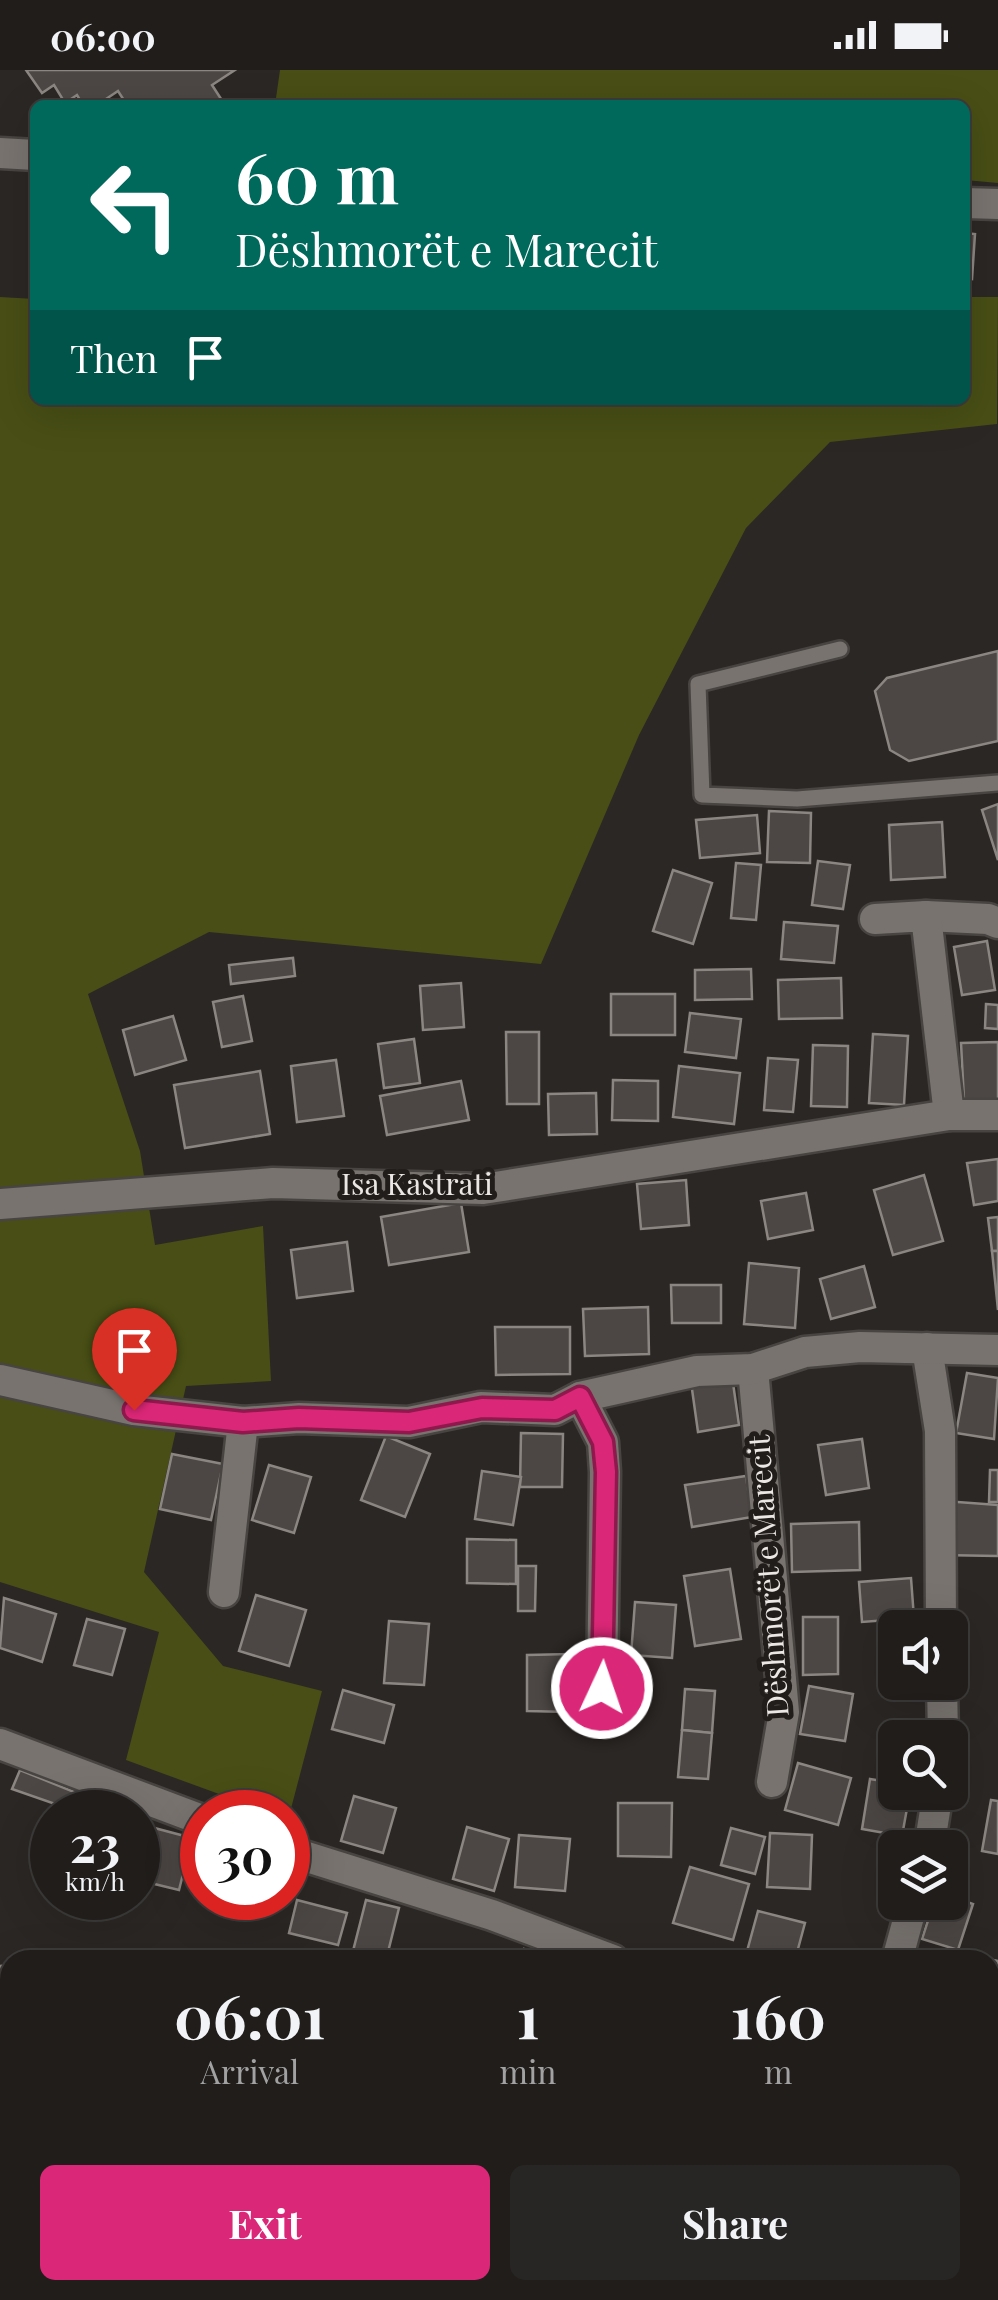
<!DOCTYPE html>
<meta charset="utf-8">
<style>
:root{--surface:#201d1b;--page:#282624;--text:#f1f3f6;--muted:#a2a2a3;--line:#3d3b3a;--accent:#db2777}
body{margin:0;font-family:"Playfair Display",serif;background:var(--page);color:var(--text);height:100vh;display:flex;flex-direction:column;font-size:38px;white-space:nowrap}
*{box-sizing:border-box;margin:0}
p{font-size:32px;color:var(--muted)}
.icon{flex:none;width:55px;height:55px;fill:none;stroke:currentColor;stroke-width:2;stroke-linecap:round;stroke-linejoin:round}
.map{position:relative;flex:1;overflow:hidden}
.details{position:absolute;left:0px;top:1880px;width:1000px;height:350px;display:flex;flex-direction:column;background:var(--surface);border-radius:30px 30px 0 0;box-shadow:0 10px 40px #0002,0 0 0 2px var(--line)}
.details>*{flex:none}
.top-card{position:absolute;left:30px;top:30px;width:940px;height:305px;border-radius:15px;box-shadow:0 10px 40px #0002,0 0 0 2px var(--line);background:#00695c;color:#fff;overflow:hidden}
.buttons{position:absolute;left:878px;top:1540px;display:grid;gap:20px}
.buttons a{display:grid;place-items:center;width:90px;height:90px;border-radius:15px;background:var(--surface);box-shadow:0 10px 40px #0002,0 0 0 2px var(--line);font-size:50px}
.speed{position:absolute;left:30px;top:1720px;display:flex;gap:20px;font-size:50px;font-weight:700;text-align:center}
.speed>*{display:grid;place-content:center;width:130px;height:130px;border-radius:50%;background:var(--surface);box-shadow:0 10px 40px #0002,0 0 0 2px var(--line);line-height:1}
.speed small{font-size:25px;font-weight:400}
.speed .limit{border:15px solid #d22;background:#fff;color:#111}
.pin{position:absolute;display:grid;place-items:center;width:85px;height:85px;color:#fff;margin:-102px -42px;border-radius:50% 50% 50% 0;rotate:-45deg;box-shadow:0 0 10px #0007}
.pin .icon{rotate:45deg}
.me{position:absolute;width:110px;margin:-55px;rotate:3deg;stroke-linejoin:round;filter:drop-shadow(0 0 8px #0008)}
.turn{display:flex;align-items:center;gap:35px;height:210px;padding:0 40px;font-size:45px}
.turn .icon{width:130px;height:130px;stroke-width:2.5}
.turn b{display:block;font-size:70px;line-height:85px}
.then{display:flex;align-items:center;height:95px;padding:0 40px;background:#0003;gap:20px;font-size:38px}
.eta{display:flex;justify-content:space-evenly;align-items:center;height:170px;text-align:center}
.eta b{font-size:60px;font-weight:700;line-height:70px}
.cta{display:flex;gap:20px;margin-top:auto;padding:20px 40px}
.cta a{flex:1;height:115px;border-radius:15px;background:var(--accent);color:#fff;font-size:40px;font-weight:700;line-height:115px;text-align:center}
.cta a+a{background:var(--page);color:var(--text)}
.status{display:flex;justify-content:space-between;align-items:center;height:70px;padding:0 50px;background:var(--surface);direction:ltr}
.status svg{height:28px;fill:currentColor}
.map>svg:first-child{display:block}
</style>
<div class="status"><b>06:00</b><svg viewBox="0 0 49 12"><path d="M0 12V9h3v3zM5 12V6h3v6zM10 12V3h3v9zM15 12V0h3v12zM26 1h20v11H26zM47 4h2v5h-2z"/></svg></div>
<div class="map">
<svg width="998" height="2230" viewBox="0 0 998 2230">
<rect width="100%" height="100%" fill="#2b2724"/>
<g fill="#484e15">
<path d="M280,0h718v113l-33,-3v-75h-690z"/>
<path d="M0,227l35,2v101h930v-103h33l-1,127 -167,18 -84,86 -107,207 -98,229 -332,-32 -121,62 52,157 15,94 108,-19 8,155 -85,5 -42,186 79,94 99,25 -34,129v-8h-20l-142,-52 33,-128 -159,-50z"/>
<path d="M10,2098v122h72v10h-82v-130z"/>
<path d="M990,2098h8v132h-311v-10h303z"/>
<path d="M307,2220h311l35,10h-343z"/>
</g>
<g fill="#4c4744" stroke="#8c8682" stroke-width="2.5">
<path d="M26,0h209l-23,15 13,20h-98l-9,-14 -21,14h-14l-6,-10 -12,8 -11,-18 -12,8z"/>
<path d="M965,163l10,1 -3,45 -7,-1z"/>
<path d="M998,581v90l-89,20 -19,-11 -15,-59 12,-13z"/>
<path d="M998,734v56l-16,-50z"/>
<path d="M769,741l42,2 -1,50 -43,-1z"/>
<path d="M757,745l3,38 -60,5 -4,-38z"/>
<path d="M942,752l3,55 -54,3 -2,-55z"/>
<path d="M818,791l32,4 -7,44 -31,-4z"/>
<path d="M736,793l25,2 -5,55 -25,-2z"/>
<path d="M673,800l39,13 -19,61 -40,-13z"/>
<path d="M784,852l54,4 -4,37 -53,-4z"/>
<path d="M987,871l8,49 -33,5 -8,-48z"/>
<path d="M293,888l2,18 -64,8 -2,-19z"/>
<path d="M751,899l1,30 -57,1v-30z"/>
<path d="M841,908l1,40 -63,1 -1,-39z"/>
<path d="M461,913l3,44 -41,3 -3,-44z"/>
<rect x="611" y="924" width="64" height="41"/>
<path d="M243,926l9,45 -30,6 -9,-45z"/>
<path d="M986,934l12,1v24l-13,-1z"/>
<path d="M690,943l51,6 -5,39 -51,-6z"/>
<path d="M173,946l13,44 -51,15 -12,-45z"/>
<path d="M506,962h33v72h-32z"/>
<path d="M873,964l35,2 -4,69 -35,-2z"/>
<path d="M414,969l6,44 -36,5 -6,-44z"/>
<path d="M998,972v57l-34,1 -3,-57z"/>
<path d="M813,975l35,1 -1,61 -36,-1z"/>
<path d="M768,988l30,2 -5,52 -29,-2z"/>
<path d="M336,990l8,56 -47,6 -6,-56z"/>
<path d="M679,996l61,7 -6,51 -61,-7z"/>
<path d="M260,1001l10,63 -85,14 -11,-63z"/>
<path d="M613,1010l45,1v40l-46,-1z"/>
<path d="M461,1011l8,39 -82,15 -7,-39z"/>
<path d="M596,1023l1,41 -48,1 -1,-41z"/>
<path d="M998,1089v42l-24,4 -7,-42z"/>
<path d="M924,1105l19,66 -50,14 -19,-65z"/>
<path d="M686,1110l3,45 -48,4 -4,-45z"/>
<path d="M806,1123l7,37 -45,9 -7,-38z"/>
<path d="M461,1133l8,49 -80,13 -8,-48z"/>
<path d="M998,1147v34h-6l-4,-33z"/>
<path d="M347,1172l6,49 -56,7 -6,-48z"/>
<path d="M992,1181h6v59z"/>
<path d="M749,1193l50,5 -4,60 -51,-4z"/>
<path d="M864,1196l11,41 -44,12 -11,-40z"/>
<path d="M671,1215h50v38h-49z"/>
<path d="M648,1237l1,47 -64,2 -2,-47z"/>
<path d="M495,1257h75v47l-74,1z"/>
<path d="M967,1303l31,5 -4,61 -38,-6z"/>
<path d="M732,1306l7,49 -41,7 -7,-50z"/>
<path d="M521,1363l42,1 -1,53h-42z"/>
<path d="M386,1366l44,18 -25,63 -44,-17z"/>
<path d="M862,1369l7,49 -43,7 -8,-50z"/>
<path d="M172,1384l51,10 -12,56 -51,-11z"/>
<path d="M269,1395l42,12 -17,56 -42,-13z"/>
<path d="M990,1400h8v32h-9z"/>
<path d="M482,1401l39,6 -8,48 -38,-6z"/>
<path d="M746,1406l6,41 -60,10 -7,-42z"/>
<path d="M944,1431l54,4v51l-58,-1z"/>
<path d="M859,1452l1,48 -68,2 -1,-48z"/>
<path d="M467,1469l49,1v44l-49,-1z"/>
<path d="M518,1496h18l-1,45h-17z"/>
<path d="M730,1499l11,70 -46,7 -11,-70z"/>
<path d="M911,1508l3,40 -52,4 -3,-40z"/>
<path d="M256,1525l50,15 -17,56 -50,-15z"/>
<path d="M4,1528l52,16 -14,48 -42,-14z"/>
<path d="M635,1532l41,3 -4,53 -41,-3z"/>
<path d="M803,1547h35v57l-35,1z"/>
<path d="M87,1549l38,10 -13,46 -38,-10z"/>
<path d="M389,1551l40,3 -5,61 -40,-2z"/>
<path d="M571,1584l-1,58 -43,-1v-56z"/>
<path d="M809,1616l44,8 -8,47 -45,-7z"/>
<path d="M685,1619l30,2 -3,42 -30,-3z"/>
<path d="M343,1620l51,15 -10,38 -52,-14z"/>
<path d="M682,1660l30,3 -4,46 -30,-2z"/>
<path d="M798,1693l53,15 -13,47 -53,-15z"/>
<path d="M20,1700l64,26 -6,16 -66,-23z"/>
<path d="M870,1709l25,4v9h15l-8,44 -40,-7z"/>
<path d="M354,1726l42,12 -13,45 -42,-12z"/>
<path d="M89,1727l26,7 -2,8h-28z"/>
<path d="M991,1730l7,1v53l-16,-3z"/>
<path d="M618,1733h54l-1,54 -53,-1z"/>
<path d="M147,1756l45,12 -13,52 -41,-10z"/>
<path d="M467,1757l42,12 -15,52 -41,-12z"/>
<path d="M731,1758l34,9 -10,37 -34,-9z"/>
<path d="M770,1763l42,2 -2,54 -43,-2z"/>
<path d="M519,1765l51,4 -5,52 -50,-4z"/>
<path d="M690,1797l59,17 -16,56 -60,-17z"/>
<path d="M950,1826l23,8 -15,46 -36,-11 12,-37h16z"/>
<path d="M203,1828h54l-5,18 -50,-13z"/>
<path d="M297,1830l50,13 -9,32 -49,-12z"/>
<path d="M366,1830l33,8 -13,52 -34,-5z"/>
<path d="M758,1841l47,12 -10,37 -49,-5z"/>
<path d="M524,1879l42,11h-45z"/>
<path d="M989,1889l9,2v43l-8,-2z"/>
<path d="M10,1895v63l-10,1v-63z"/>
<path d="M990,2035h8v44l-8,1z"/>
</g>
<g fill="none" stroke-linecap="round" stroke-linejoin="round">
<g stroke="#474441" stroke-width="20">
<path id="service" d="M840,579l-142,35 4,111 95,4 201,-16"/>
</g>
<g stroke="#474441" stroke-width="35">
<g id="minor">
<path d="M0,83l35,2"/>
<path d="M965,133l33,1"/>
<path d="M926,846l62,3 10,4"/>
<path d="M875,849l51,-3 23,199"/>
<path d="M927,1278l13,83 1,197"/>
<path d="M753,1299l31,343 -12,70"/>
<path d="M580,1327l23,45 2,30 -3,216"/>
<path d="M224,1522l19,-170"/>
<path d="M942,1612l1,56"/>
<path d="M0,1674l202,76"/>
<path d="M929,1778l9,-56"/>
<path d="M288,1781l204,64 121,45"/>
<path d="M897,1890l16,-58"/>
<path d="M990,2004h8"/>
<path d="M821,2220l101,8 76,-7"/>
<path d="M105,2230l1,-5 96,5"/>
</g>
</g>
<g stroke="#474441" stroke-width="35">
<g id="tertiary">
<path d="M0,1134l273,-21 210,6 466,-74h49"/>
<path d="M0,1310l134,30 109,12 56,-4 110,4 72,-15 74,3 25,-13 117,-26 56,-2 52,-17 55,-5 138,3"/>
</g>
</g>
<use href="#service" stroke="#78736f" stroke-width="15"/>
<use href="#minor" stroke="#78736f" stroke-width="30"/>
<use href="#tertiary" stroke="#78736f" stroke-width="30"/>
</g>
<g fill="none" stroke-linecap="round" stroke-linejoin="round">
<g stroke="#8e194d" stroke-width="25">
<path id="route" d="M134,1340l109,12 56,-4 110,4 73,-14 73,2 25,-13 23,45 3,30 -4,216"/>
</g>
<use href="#route" stroke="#db2777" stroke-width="18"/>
</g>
<g text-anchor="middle" stroke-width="10" stroke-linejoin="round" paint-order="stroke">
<g font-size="30" fill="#eae7e5" stroke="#211d1a">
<text x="417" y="1125">Isa Kastrati</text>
<text transform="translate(769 1506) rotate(-94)" y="10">Dëshmorët e Marecit</text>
</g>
</g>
</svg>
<div class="buttons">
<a><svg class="icon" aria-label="sound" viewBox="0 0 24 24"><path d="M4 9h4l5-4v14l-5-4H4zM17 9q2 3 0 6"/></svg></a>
<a><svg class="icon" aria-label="search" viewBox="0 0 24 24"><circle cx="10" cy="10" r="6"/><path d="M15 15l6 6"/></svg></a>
<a><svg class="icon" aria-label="layers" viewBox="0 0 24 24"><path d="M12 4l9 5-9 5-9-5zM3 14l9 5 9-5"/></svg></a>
</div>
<div class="speed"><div>23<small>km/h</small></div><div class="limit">30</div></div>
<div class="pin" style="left:134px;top:1340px;background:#d93025"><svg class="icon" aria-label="arrive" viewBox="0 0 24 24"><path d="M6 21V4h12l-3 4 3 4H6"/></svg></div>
<svg class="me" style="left:602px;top:1618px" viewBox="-20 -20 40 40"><circle r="17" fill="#db2777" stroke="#fff" stroke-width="3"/><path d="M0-11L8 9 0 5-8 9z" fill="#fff"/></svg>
<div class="top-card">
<div class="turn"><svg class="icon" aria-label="left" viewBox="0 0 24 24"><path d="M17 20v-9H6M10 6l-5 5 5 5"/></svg><div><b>60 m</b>Dëshmorët e Marecit</div></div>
<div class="then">Then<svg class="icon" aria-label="arrive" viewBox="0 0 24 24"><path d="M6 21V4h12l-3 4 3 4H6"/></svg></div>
</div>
<section class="details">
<div class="eta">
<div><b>06:01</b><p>Arrival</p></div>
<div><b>1</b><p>min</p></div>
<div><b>160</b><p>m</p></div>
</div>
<div class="cta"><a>Exit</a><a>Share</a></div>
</section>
</div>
